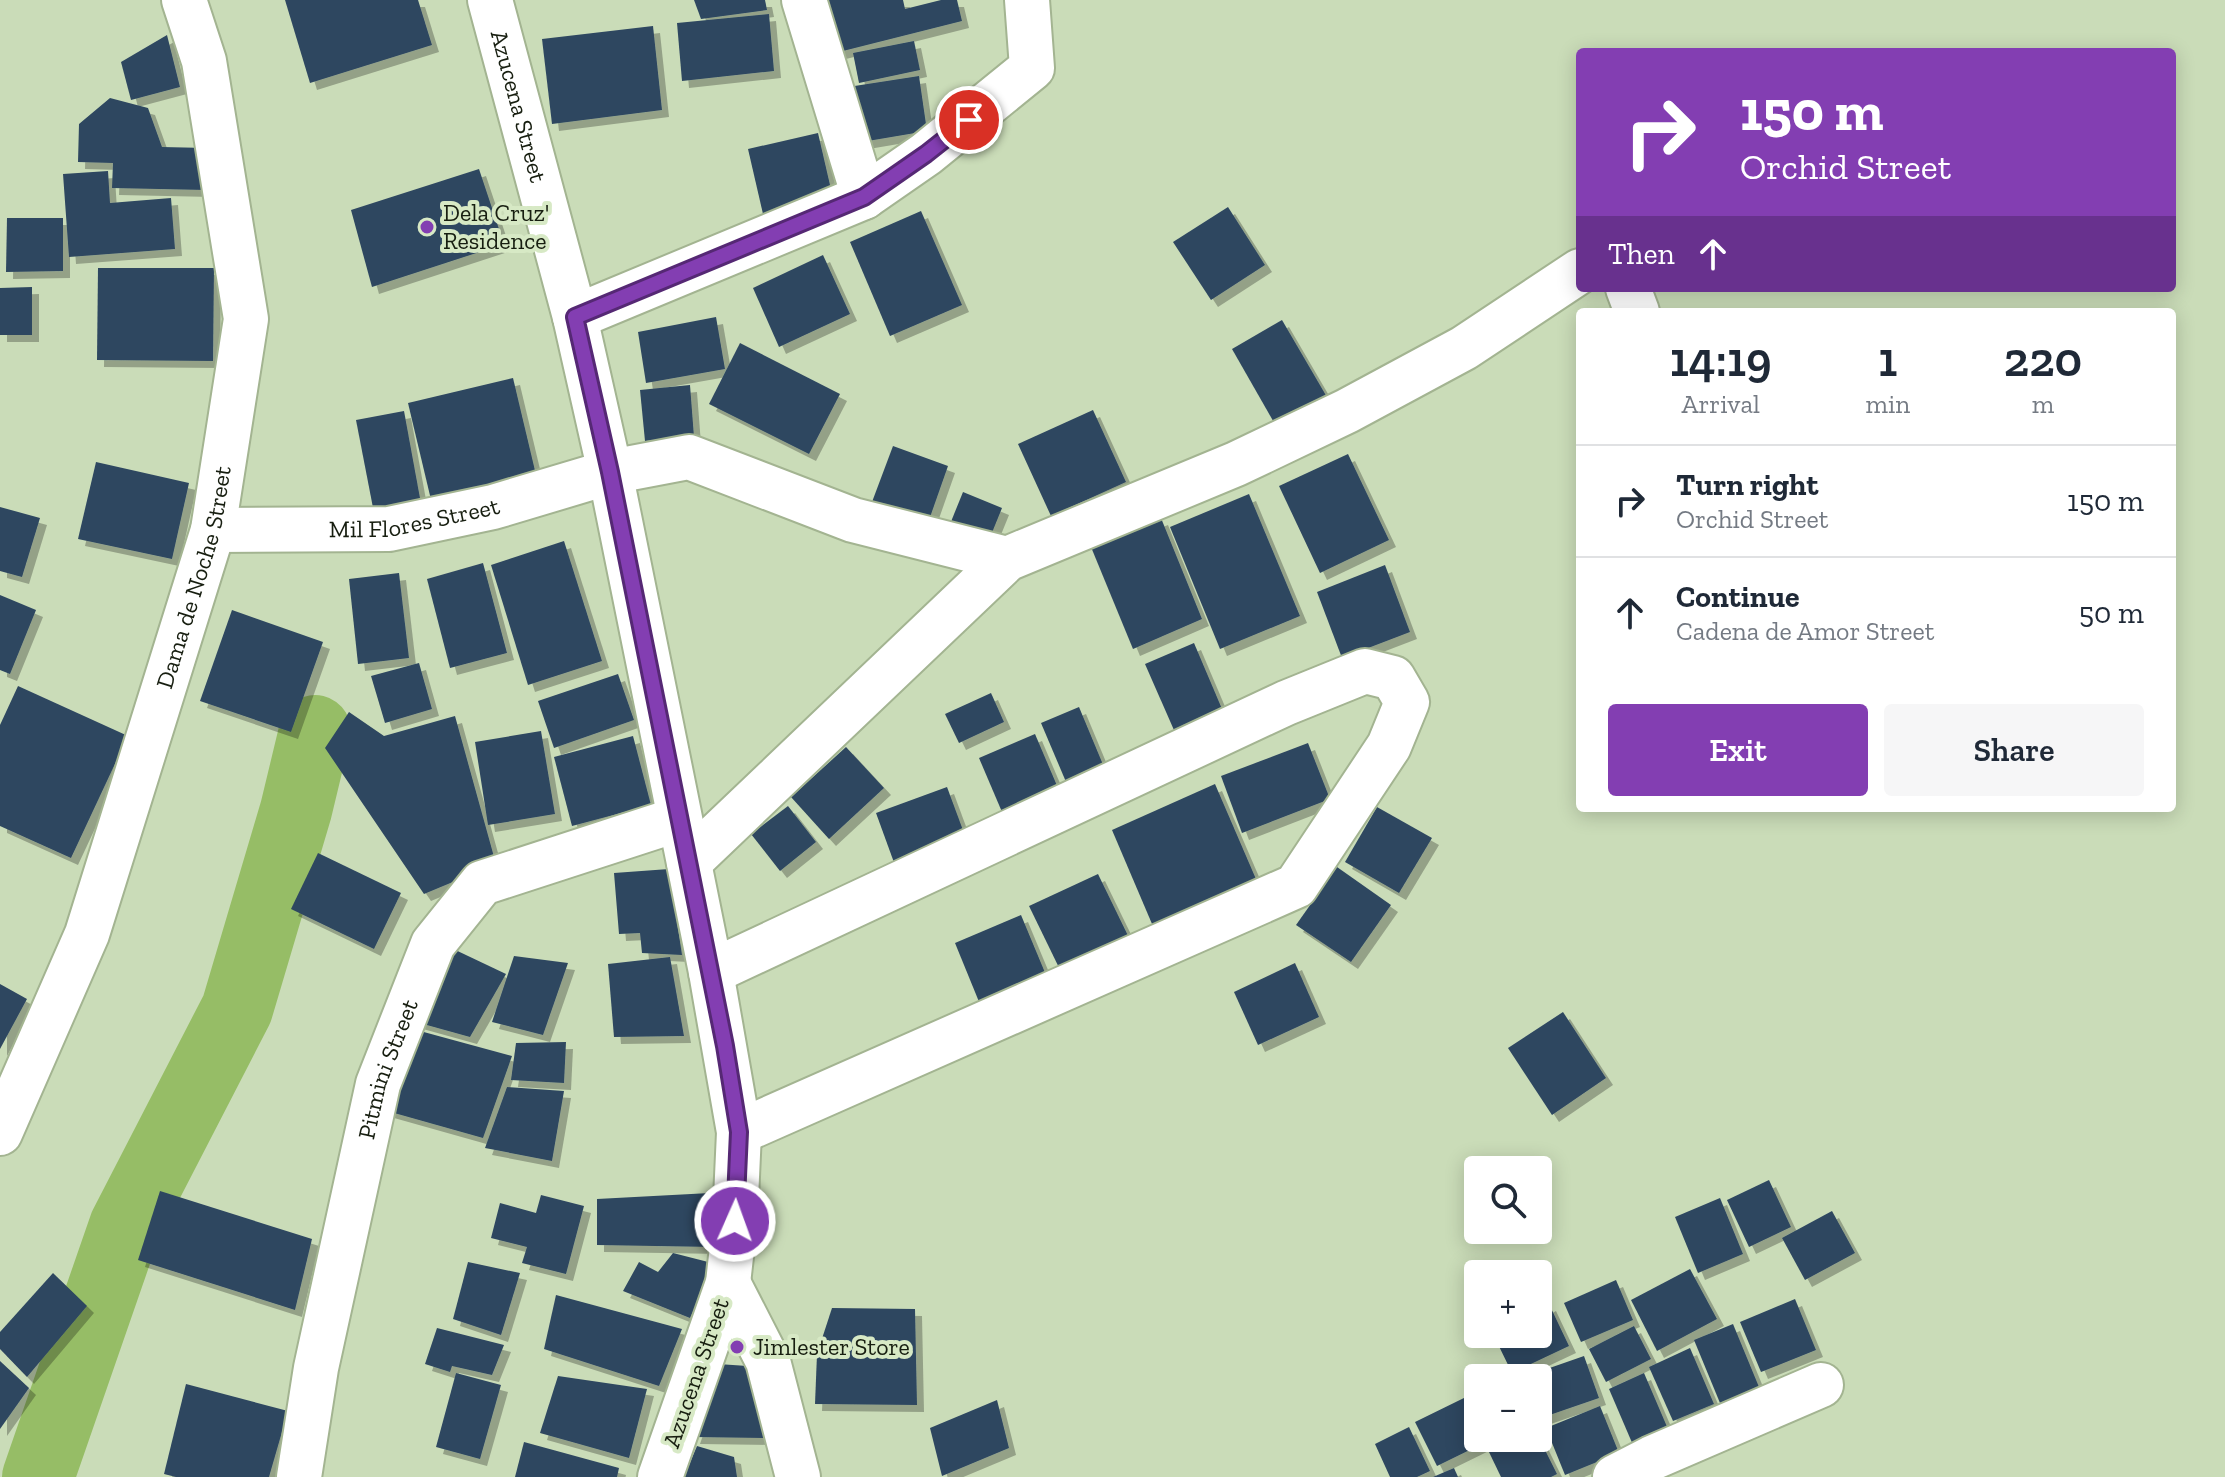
<!DOCTYPE html>
<meta charset="utf-8">
<style>
:root{--surface:#fff;--page:#f6f6f7;--text:#1f2937;--muted:#747a83;--line:#e0e1e3;--accent:#833eb2}
body{margin:0;font-family:"Zilla Slab",serif;background:var(--page);color:var(--text);height:100vh;display:flex;flex-direction:column;font-size:30px;white-space:nowrap}
*{box-sizing:border-box;margin:0}
p{font-size:26px;color:var(--muted)}
.icon{flex:none;width:44px;height:44px;fill:none;stroke:currentColor;stroke-width:2;stroke-linecap:round;stroke-linejoin:round}
.map{position:relative;flex:1;overflow:hidden}
.details{position:absolute;left:1576px;top:308px;width:600px;height:504px;display:flex;flex-direction:column;background:var(--surface);border-radius:8px;box-shadow:0 4px 20px #0003}
.details>*{flex:none}
.guide{position:absolute;left:1576px;top:48px;width:600px;height:244px;border-radius:8px;box-shadow:0 4px 20px #0003;background:#833eb2;color:#fff;overflow:hidden}
.controls{position:absolute;left:1464px;top:1156px;display:grid;gap:16px}
.controls a{display:grid;place-items:center;width:88px;height:88px;border-radius:8px;background:var(--surface);box-shadow:0 4px 20px #0003;font-size:40px}
.pin{position:absolute;display:grid;place-items:center;width:68px;height:68px;color:#fff;margin:-34px;border:4px solid #fff;border-radius:50%;box-shadow:0 2px 8px #0007}
.me{position:absolute;width:88px;margin:-44px;rotate:2deg;stroke-linejoin:round;filter:drop-shadow(0 0 6px #0008)}
.turn{display:flex;align-items:center;gap:28px;height:168px;padding:0 32px;font-size:36px}
.turn .icon{width:104px;height:104px;stroke-width:2.5}
.turn b{display:block;font-size:56px;line-height:68px}
.then{display:flex;align-items:center;height:76px;padding:0 32px;background:#0003;gap:16px;font-size:30px}
.eta{display:flex;justify-content:space-evenly;align-items:center;height:136px;text-align:center}
.eta b{font-size:48px;font-weight:600;line-height:56px}
.button{display:flex;gap:16px;margin-top:auto;padding:16px 32px}
.button a{flex:1;height:92px;border-radius:8px;background:var(--accent);color:#fff;font-size:32px;font-weight:600;line-height:92px;text-align:center}
.button a+a{background:var(--page);color:var(--text)}
ul{padding:0;list-style:none}
li{display:flex;align-items:center;gap:24px;height:112px;padding:0 32px;border-top:2px solid var(--line)}
li div{flex:1}
li b{display:block;font-size:30px}
li em{font-style:normal}
.map>svg:first-child{display:block}
</style>
<div class="map">
<svg width="2225" height="1477" viewBox="0 0 2225 1477">
<defs>
<filter id="shadow"><feDropShadow dx="7" dy="7" stdDeviation="0" flood-color="#0004"/></filter>
</defs>
<rect width="100%" height="100%" fill="#cadcb8"/>
<g fill="none" stroke-linecap="round" stroke-linejoin="round">
<path stroke="#96bd66" stroke-width="72" d="M38,1477l87,-251 112,-217 59,-199 19,-79"/>
</g>
<g fill="#2e4760" filter="url(#shadow)">
<path d="M285,0h133l14,45 -122,38z"/>
<path d="M694,0h71l2,10 -66,9z"/>
<path d="M826,0h77l2,9 36,-9h16l5,21 -123,31z"/>
<path d="M769,14l5,57 -92,10 -5,-58z"/>
<path d="M653,26l9,84 -110,14 -10,-85z"/>
<path d="M167,35l13,52 -49,13 -10,-38z"/>
<path d="M914,41l6,29 -61,13 -6,-30z"/>
<path d="M919,76l8,55 -71,12 -8,-56z"/>
<path d="M110,98l38,10 14,39 45,1 -1,42 -94,-2 1,-25 -35,-1 1,-38z"/>
<path d="M818,133l15,65 -70,16 -15,-65z"/>
<path d="M479,169l25,75 -132,43 -21,-77z"/>
<path d="M108,171l2,32 61,-5 4,51 -106,8 -6,-83z"/>
<path d="M1228,207l37,58 -54,35 -38,-58z"/>
<path d="M921,211l41,94 -72,31 -40,-94z"/>
<path d="M7,218h56v53l-57,1z"/>
<path d="M823,255l27,59 -71,33 -26,-59z"/>
<path d="M98,268h116l-1,93 -116,-1z"/>
<path d="M32,287v48h-32v-47z"/>
<path d="M716,317l9,52 -79,14 -8,-51z"/>
<path d="M1282,320l49,84 -51,29 -48,-84z"/>
<path d="M740,343l100,51 -31,60 -100,-50z"/>
<path d="M513,378l24,101 -105,25 -24,-101z"/>
<path d="M690,385l4,52 -49,4 -5,-51z"/>
<path d="M1093,410l33,72 -75,34 -33,-72z"/>
<path d="M404,411l18,98 -47,9 -19,-98z"/>
<path d="M893,446l55,20 -20,57 -56,-21z"/>
<path d="M1348,454l41,86 -69,33 -41,-87z"/>
<path d="M96,462l93,21 -17,76 -94,-20z"/>
<path d="M963,492l39,16 -17,42 -39,-16z"/>
<path d="M1249,494l51,122 -80,33 -50,-122z"/>
<path d="M0,507l40,11 -18,59 -22,-6z"/>
<path d="M1161,518l41,101 -69,30 -42,-102z"/>
<path d="M564,541l38,120 -74,24 -37,-120z"/>
<path d="M483,563l24,90 -57,15 -23,-89z"/>
<path d="M1385,565l25,67 -68,26 -25,-66z"/>
<path d="M399,573l10,85 -51,6 -9,-85z"/>
<path d="M0,595l36,15 -26,64 -10,-4z"/>
<path d="M232,610l91,32 -32,90 -91,-31z"/>
<path d="M1194,643l31,73 -48,21 -32,-73z"/>
<path d="M419,663l13,46 -47,14 -14,-47z"/>
<path d="M618,674l16,46 -80,28 -16,-47z"/>
<path d="M18,686l110,50 -57,122 -71,-32v-101z"/>
<path d="M991,693l13,29 -45,21 -14,-29z"/>
<path d="M1079,707l30,72 -37,17 -31,-73z"/>
<path d="M349,712l35,24 71,-20 41,148 -72,30 -99,-146z"/>
<path d="M541,731l14,83 -67,11 -13,-83z"/>
<path d="M1035,734l26,61 -56,24 -26,-61z"/>
<path d="M633,736l18,69 -79,21 -18,-69z"/>
<path d="M1308,743l22,56 -88,34 -21,-57z"/>
<path d="M846,747l38,41 -55,51 -38,-42z"/>
<path d="M1215,784l47,109 -104,45 -46,-108z"/>
<path d="M947,787l20,54 -71,27 -20,-55z"/>
<path d="M788,806l28,36 -36,29 -29,-37z"/>
<path d="M1377,807l55,31 -33,55 -54,-31z"/>
<path d="M318,853l83,40 -27,56 -83,-40z"/>
<path d="M1337,867l54,38 -40,57 -55,-37z"/>
<path d="M669,869l13,86 -40,-2 -2,-20 -21,1 -5,-61z"/>
<path d="M1098,874l36,74 -68,34 -37,-76z"/>
<path d="M1021,915l30,72 -67,27 -29,-71z"/>
<path d="M447,946l59,28 -36,63 -54,-15z"/>
<path d="M514,956l54,7 -25,72 -51,-13z"/>
<path d="M670,957l14,79 -70,1 -6,-73z"/>
<path d="M1295,963l24,54 -61,28 -24,-53z"/>
<path d="M0,984l27,15 -27,50z"/>
<path d="M1563,1012l43,66 -54,37 -44,-67z"/>
<path d="M409,1028l103,28 -29,82 -103,-29z"/>
<path d="M566,1042l-2,41 -53,-3 5,-37z"/>
<path d="M507,1087l57,4 -12,70 -67,-13z"/>
<path d="M1769,1180l22,47 -42,20 -22,-47z"/>
<path d="M160,1191l152,48 -17,71 -157,-50z"/>
<path d="M710,1193l4,54 -117,-2v-46z"/>
<path d="M541,1195l43,11 -18,68 -44,-11 5,-16 -36,-9 9,-35 36,10z"/>
<path d="M1720,1198l23,56 -45,19 -23,-56z"/>
<path d="M1832,1211l23,42 -50,27 -23,-42z"/>
<path d="M673,1253l43,11 -26,54 -67,-27 16,-29 19,10z"/>
<path d="M468,1262l52,11 -19,62 -48,-16z"/>
<path d="M1690,1269l27,50 -60,32 -26,-51z"/>
<path d="M53,1273l34,33 -60,71 -27,-28v-17z"/>
<path d="M1616,1280l17,40 -52,22 -17,-39z"/>
<path d="M556,1295l126,34 -23,57 -115,-37z"/>
<path d="M1795,1299l21,51 -55,22 -21,-50z"/>
<path d="M1549,1304l20,42 -57,27 -19,-39h45v-24z"/>
<path d="M832,1308l83,1 2,96 -102,-1 2,-50z"/>
<path d="M1733,1324l26,63 -39,16 -26,-63z"/>
<path d="M1634,1326l17,33 -45,23 -17,-33z"/>
<path d="M437,1328l67,17 -12,30 -40,-9 -2,6 -25,-8z"/>
<path d="M1690,1348l24,56 -41,17 -24,-54z"/>
<path d="M1584,1356l15,42 -61,21v-41h-17z"/>
<path d="M0,1361l29,27 -29,41z"/>
<path d="M718,1364l44,3 3,71 -72,-1z"/>
<path d="M456,1373l45,12 -21,74 -44,-12z"/>
<path d="M1644,1373l24,56 -35,16 -24,-56z"/>
<path d="M558,1376l89,13 -18,69 -89,-25z"/>
<path d="M186,1384l102,27 -19,66h-93l-12,-3z"/>
<path d="M1466,1397l12,24v17h8l2,3 -51,25 -22,-44z"/>
<path d="M997,1400l12,48 -67,28 -12,-48z"/>
<path d="M1600,1406l19,47 -54,22 -19,-47z"/>
<path d="M1409,1427l21,44 -13,6h-27l-15,-33z"/>
<path d="M1513,1438h26l18,36 -6,3h-50l-13,-27z"/>
<path d="M524,1442l95,26 -2,9h-102z"/>
<path d="M697,1446l37,11 3,20h-53z"/>
<path d="M1454,1468l4,9h-25z"/>
</g>
<g fill="none" stroke-linecap="round" stroke-linejoin="round">
<g stroke="#a3b491" stroke-width="48">
<g id="minor">
<path id="s1" d="M490,0l85,317 35,155 101,500 28,160 -4,89 -7,62 -68,194"/>
<path d="M864,197l62,-43 106,-86 -5,-68"/>
<path d="M1628,288l9,24"/>
<path d="M575,317l289,-120 -60,-197"/>
<path id="s2" d="M213,530l176,-1 104,-22 117,-35 79,-15 164,63 154,39"/>
<path d="M689,862l318,-303 229,-95 111,-53 117,-63 116,-77"/>
<path d="M711,972l575,-269 79,-32 28,7 14,24 -18,44 -93,140 -557,246"/>
<path id="s3" d="M0,1133l87,-199 126,-404 33,-211 -42,-258 -20,-61"/>
<path d="M728,1283l40,78 30,116"/>
<path id="s4" d="M299,1477l17,-109 62,-284 55,-140 49,-61 197,-64"/>
<path d="M1615,1477l37,-19 169,-73"/>
</g>
</g>
<use href="#minor" stroke="#fff" stroke-width="44"/>
</g>
<g fill="none" stroke-linecap="round" stroke-linejoin="round">
<g stroke="#552874" stroke-width="20">
<path id="route" d="M735,1221l4,-89 -14,-86 -115,-574 -35,-155 289,-120 62,-43 43,-34"/>
</g>
<use href="#route" stroke="#833eb2" stroke-width="14"/>
</g>
<g fill="#833eb2" stroke="#d7e9c5" stroke-width="3">
<circle cx="427" cy="227" r="8"/>
<circle cx="737" cy="1347" r="8"/>
</g>
<g text-anchor="middle" stroke-width="8" stroke-linejoin="round" paint-order="stroke">
<g font-size="24" fill="#171e10" stroke="#d7e9c5">
<text dy="8" stroke="none"><textPath href="#s1" startOffset="110">Azucena Street</textPath></text>
<text dy="8" stroke="none"><textPath href="#s2" startOffset="202">Mil Flores Street</textPath></text>
<text dy="8" stroke="none"><textPath href="#s3" startOffset="590">Dama de Noche Street</textPath></text>
<text dy="8" stroke="none"><textPath href="#s4" startOffset="418">Pitmini Street</textPath></text>
<text transform="translate(696 1373) rotate(-71)" y="8">Azucena Street</text>
</g>
<g font-size="24" fill="#171e10" stroke="#d7e9c5" text-anchor="start">
<text x="443" y="221">Dela Cruz'<tspan x="443" dy="28">Residence</tspan></text>
<text x="753" y="1355">Jimlester Store</text>
</g>
</g>
</svg>
<div class="controls">
<a><svg class="icon" aria-label="search" viewBox="0 0 24 24"><circle cx="10" cy="10" r="6"/><path d="M15 15l6 6"/></svg></a>
<a>+</a>
<a>−</a>
</div>
<div class="pin" style="left:969px;top:120px;background:#d93025"><svg class="icon" aria-label="arrive" viewBox="0 0 24 24"><path d="M6 21V4h12l-3 4 3 4H6"/></svg></div>
<svg class="me" style="left:735px;top:1221px" viewBox="-20 -20 40 40"><circle r="17" fill="#833eb2" stroke="#fff" stroke-width="3"/><path d="M0-11L8 9 0 5-8 9z" fill="#fff"/></svg>
<div class="guide">
<div class="turn"><svg class="icon" aria-label="right" viewBox="0 0 24 24"><path d="M7 20v-9h11M14 6l5 5-5 5"/></svg><div><b>150 m</b>Orchid Street</div></div>
<div class="then">Then<svg class="icon" aria-label="ahead" viewBox="0 0 24 24"><path d="M12 20V5M6 11l6-6 6 6"/></svg></div>
</div>
<section class="details">
<div class="eta">
<div><b>14:19</b><p>Arrival</p></div>
<div><b>1</b><p>min</p></div>
<div><b>220</b><p>m</p></div>
</div>
<ul>
<li><svg class="icon" aria-label="right" viewBox="0 0 24 24"><path d="M7 20v-9h11M14 6l5 5-5 5"/></svg><div><b>Turn right</b><p>Orchid Street</p></div><em>150 m</em></li>
<li><svg class="icon" aria-label="ahead" viewBox="0 0 24 24"><path d="M12 20V5M6 11l6-6 6 6"/></svg><div><b>Continue</b><p>Cadena de Amor Street</p></div><em>50 m</em></li>
</ul>
<div class="button"><a>Exit</a><a>Share</a></div>
</section>
</div>
